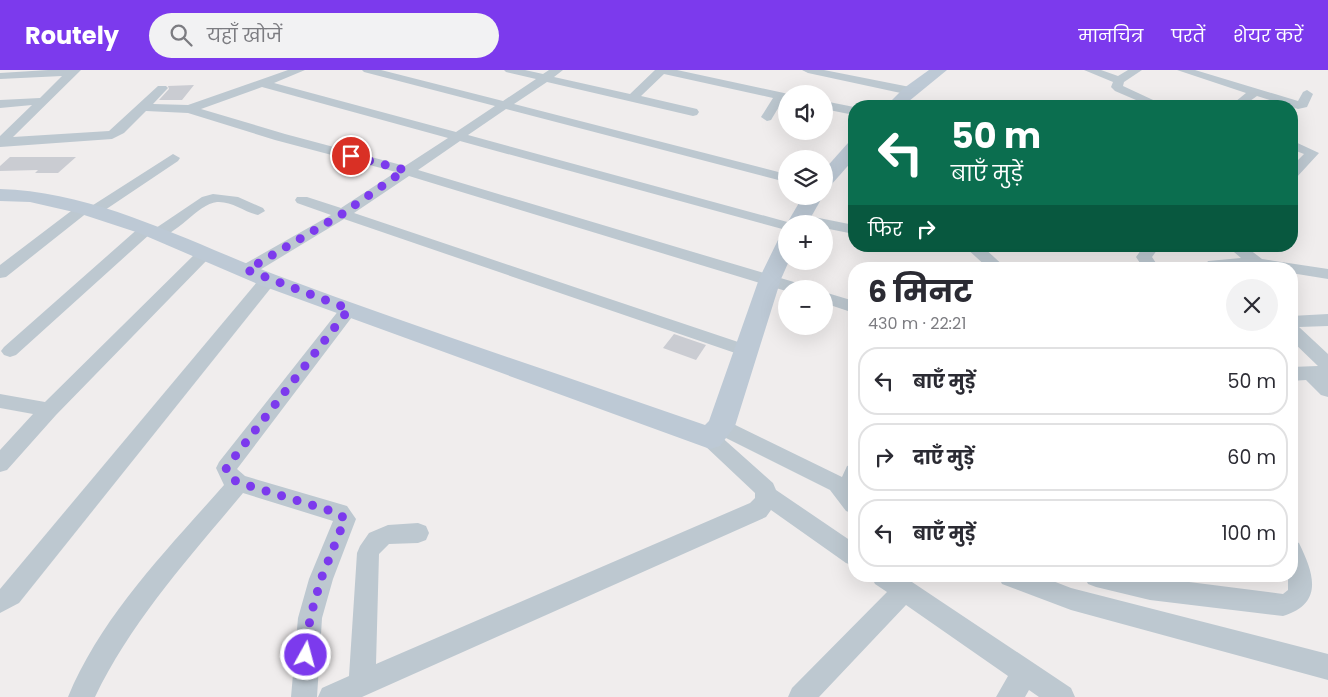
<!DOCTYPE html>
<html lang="hi">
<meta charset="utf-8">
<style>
:root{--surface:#fff;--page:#f2f2f3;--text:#2b2b33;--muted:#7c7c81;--line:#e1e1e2;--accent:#7c3aed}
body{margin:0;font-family:Poppins,"Noto Sans Devanagari",sans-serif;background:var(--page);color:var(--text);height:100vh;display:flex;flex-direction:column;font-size:19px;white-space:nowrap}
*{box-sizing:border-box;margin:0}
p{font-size:16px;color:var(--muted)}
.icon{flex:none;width:28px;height:28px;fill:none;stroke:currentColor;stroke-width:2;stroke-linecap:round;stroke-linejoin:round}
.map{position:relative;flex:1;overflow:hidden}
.sheet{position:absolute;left:848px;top:192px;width:450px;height:320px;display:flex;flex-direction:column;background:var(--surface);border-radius:20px;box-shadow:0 5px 20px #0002}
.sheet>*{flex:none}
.top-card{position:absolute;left:848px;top:30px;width:450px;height:152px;border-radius:20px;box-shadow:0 5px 20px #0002;background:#0b6e4f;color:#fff;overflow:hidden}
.controls{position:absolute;left:778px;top:15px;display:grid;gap:10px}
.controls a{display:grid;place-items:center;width:55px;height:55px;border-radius:50%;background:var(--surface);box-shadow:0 5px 20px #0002;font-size:25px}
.pin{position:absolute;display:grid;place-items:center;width:42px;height:42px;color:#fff;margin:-21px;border:2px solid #fff;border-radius:50%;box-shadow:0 1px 5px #0007}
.me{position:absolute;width:55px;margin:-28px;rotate:7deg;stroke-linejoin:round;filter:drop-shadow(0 0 4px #0008)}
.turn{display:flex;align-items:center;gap:18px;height:105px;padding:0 20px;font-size:22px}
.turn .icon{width:65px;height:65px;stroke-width:2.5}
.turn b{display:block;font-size:35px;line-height:42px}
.then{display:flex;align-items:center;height:48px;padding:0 20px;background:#0003;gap:10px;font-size:19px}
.round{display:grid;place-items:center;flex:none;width:52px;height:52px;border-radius:26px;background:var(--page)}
.head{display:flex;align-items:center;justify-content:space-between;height:85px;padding:0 20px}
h1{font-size:30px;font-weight:700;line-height:38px}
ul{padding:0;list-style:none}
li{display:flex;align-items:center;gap:15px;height:68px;margin:0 10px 8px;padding:0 10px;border:2px solid var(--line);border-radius:20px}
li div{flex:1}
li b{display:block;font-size:19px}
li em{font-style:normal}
header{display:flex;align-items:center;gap:30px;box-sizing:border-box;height:70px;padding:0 25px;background:var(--accent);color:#fff}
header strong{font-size:24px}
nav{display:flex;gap:28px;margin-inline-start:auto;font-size:18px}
.search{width:350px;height:45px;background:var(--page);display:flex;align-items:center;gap:12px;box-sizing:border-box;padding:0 18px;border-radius:28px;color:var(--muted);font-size:19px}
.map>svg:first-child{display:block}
</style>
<header>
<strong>Routely</strong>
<div class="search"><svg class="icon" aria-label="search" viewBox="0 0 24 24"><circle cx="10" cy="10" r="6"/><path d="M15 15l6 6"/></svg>यहाँ खोजें</div>
<nav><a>मानचित्र</a><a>परतें</a><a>शेयर करें</a></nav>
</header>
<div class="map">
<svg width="1328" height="627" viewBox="0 0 1328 627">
<rect width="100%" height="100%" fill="#f0eded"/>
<g fill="#caccd2">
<path d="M194,15l-12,15h-23l10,-11 -1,-3z"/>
<path d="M10,87h66l-18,16h-23l3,-3 -38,1v-5z"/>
<path d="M674,264l32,11 -10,15 -33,-12z"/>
</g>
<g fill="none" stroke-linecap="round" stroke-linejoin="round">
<g fill="#bdc8d0" fill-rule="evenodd">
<path d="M48,0h33l-68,67 96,-6 49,-45h8l2,2 -15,16 35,1 100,-35h17l-31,13 182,49 39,-26 -131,-34 -2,-2h19l122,31 33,-22 -30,-7 -2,-2h21l18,4 6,-4h14l-9,7 76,17 25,-24h22l107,23 3,1 -1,6h-3l-12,20 -4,1 -6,-4 12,-19 -109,-24 -23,22 56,13 2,3 -2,3 -4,1 -146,-34 -33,22 272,70v8l-280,-73 -38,26 323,88 -5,1v6l-326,-89 -42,29 386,115 2,4h-20v2l-377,-115 -55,37 399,134 3,4 -3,4 -6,2 -6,-2 -397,-136 -91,55h-12l-2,-4 2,-4 90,-51 -34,-12 -2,-3 2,-3h10l34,11 55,-36 -121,-32 -87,-27 -42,-2 -22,22 -12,6 -112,8v-11l32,-31 -32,3v-8l40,-2 22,-22 -62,3v-6zM262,17l186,51 -43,28 -120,-32 -84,-25z"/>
<path d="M802,0h22l86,17 6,4 -6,4 -102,-22z"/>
<path d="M1084,0h17l17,6 10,-6h14l-18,12 -1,4 43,20h-16l-35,-15 -4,-4 2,-5z"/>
<path d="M1177,0h18l103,31 5,-9 4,-2 6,4 -6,13 -9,2 -41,-13 -14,10h-13l16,-13z"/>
<path d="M824,31l30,6v8l-30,-6z"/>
<path d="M1291,70l28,13 -23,25 -5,1v-12l13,-13 -13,-5z"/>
<path d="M173,84l7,4 -2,3 -79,53 -5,1 -6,-3 -82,65 -6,1v-13l79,-60 5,-1 6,3z"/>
<path d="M213,124l25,3 25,11 2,3 -7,4c-14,-3 -26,-14 -41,-13 -21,2 -44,40 -65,35l-2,-3 -134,121 -6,2 -6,-2 -3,-4 3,-4 137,-121h10l2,4 49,-33z"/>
<path d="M799,144l55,11v9l-30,-6v-4l-30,-3 -2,-3z"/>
<path d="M964,176h18l25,23h-18z"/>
<path d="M1144,176h16l-8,11 8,12h-16l-8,-12z"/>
<path d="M1227,176h18l17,13 66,10v10l-37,-6v-4l-83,-2 -2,-3 2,-3 33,-3z"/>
<path d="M203,180l8,5 -2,3 -153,157 -49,55 -7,2v-22l33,-36 -33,-6v-14l45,8 152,-150z"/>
<path d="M268,205l6,1 2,4 -2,4 -255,319 -19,10v-24l262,-313z"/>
<path d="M824,222l30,9v12l-30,-10z"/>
<path d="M349,233l6,2 2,4 -2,4 -118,156 8,7 102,30 9,13 -23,60 -11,39 -5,79h-26l7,-79 11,-39 24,-58 -90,-28c-54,65 -111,127 -148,204h-27c34,-82 99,-147 156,-212l-8,-17 3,-6 124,-157z"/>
<path d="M1328,244v12l-29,1 29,27v43l-7,-2 -15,-15 -15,1v-14l27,-1 -27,-26v-24z"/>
<path d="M721,348l121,59 5,-11 7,-2v50l-8,-3 -16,-21 -112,-56 55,49 3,7 78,53v23l-8,-3 -75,-53 -5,7 -404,180h-44l4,-9 27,-12 8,-123 3,-7 9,-13 19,-8 30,-2 8,3 3,7 -3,7 -8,3 -29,1 -10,10 -3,110 374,-161 5,-5v-5l-52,-49 -3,-6 3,-6h11l-3,-6 3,-5z"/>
<path d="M1291,470l8,3c15,31 25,60 -16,73l-133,-16 -54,-13 -8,-3 -4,-8h58l141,18 5,-4v-14h3z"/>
<path d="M871,506h32l168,112 4,9h-36l-10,-7 -4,7h-29l12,-21 -102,-71 -87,92h-31l4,-9 95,-96 -12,-8z"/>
<path d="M998,506h42l31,12 257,66v26l-257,-70 -69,-26z"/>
</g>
<g fill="#bdc9d5" fill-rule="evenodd">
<path d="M929,0h18l-44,36h-17l18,-18z"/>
<path d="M854,72v17l-23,26 -7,2v-17l24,-27z"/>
<path d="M0,119c98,3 186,52 276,86 142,53 286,100 429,150l4,-4 50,-142 19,-39 8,-1v22h3l-8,18 -46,147 -15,20 -10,3 -450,-164 -121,-52 -61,-20 -48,-11 -30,-1z"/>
<path d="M803,126h20l-16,28 -21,1z"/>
</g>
</g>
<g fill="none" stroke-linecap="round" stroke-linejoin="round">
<path stroke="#7c3aed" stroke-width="9" stroke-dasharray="0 16.2" d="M306,585l4,-37 11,-39 24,-60 -7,-6 -98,-30 -10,-5 -4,-10 123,-159 -102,-39 95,-56 63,-44 -54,-14"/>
</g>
</svg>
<div class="controls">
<a><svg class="icon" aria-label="sound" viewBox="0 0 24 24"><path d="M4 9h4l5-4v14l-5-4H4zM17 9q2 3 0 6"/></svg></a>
<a><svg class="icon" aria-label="layers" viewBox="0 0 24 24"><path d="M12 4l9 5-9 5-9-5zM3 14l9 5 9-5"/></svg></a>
<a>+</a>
<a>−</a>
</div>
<div class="pin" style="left:351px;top:86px;background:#d93025"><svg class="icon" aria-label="arrive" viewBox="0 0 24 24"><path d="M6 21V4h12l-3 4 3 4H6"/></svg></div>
<svg class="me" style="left:306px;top:585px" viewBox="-20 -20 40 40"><circle r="17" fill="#7c3aed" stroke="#fff" stroke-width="3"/><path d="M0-11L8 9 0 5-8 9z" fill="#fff"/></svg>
<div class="top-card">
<div class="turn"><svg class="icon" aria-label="left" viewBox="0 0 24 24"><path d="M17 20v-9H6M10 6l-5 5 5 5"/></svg><div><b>50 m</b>बाएँ मुड़ें</div></div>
<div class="then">फिर<svg class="icon" aria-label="right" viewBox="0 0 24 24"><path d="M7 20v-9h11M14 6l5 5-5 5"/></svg></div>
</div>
<section class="sheet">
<div class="head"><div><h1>6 मिनट</h1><p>430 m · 22:21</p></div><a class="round"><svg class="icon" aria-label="close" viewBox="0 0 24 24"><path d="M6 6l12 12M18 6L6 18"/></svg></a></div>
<ul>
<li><svg class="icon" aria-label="left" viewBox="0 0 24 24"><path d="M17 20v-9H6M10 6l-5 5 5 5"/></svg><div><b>बाएँ मुड़ें</b></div><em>50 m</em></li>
<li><svg class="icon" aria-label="right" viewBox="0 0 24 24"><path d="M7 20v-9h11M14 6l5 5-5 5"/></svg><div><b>दाएँ मुड़ें</b></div><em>60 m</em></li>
<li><svg class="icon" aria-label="left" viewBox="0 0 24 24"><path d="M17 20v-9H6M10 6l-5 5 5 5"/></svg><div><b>बाएँ मुड़ें</b></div><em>100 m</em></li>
</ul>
</section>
</div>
